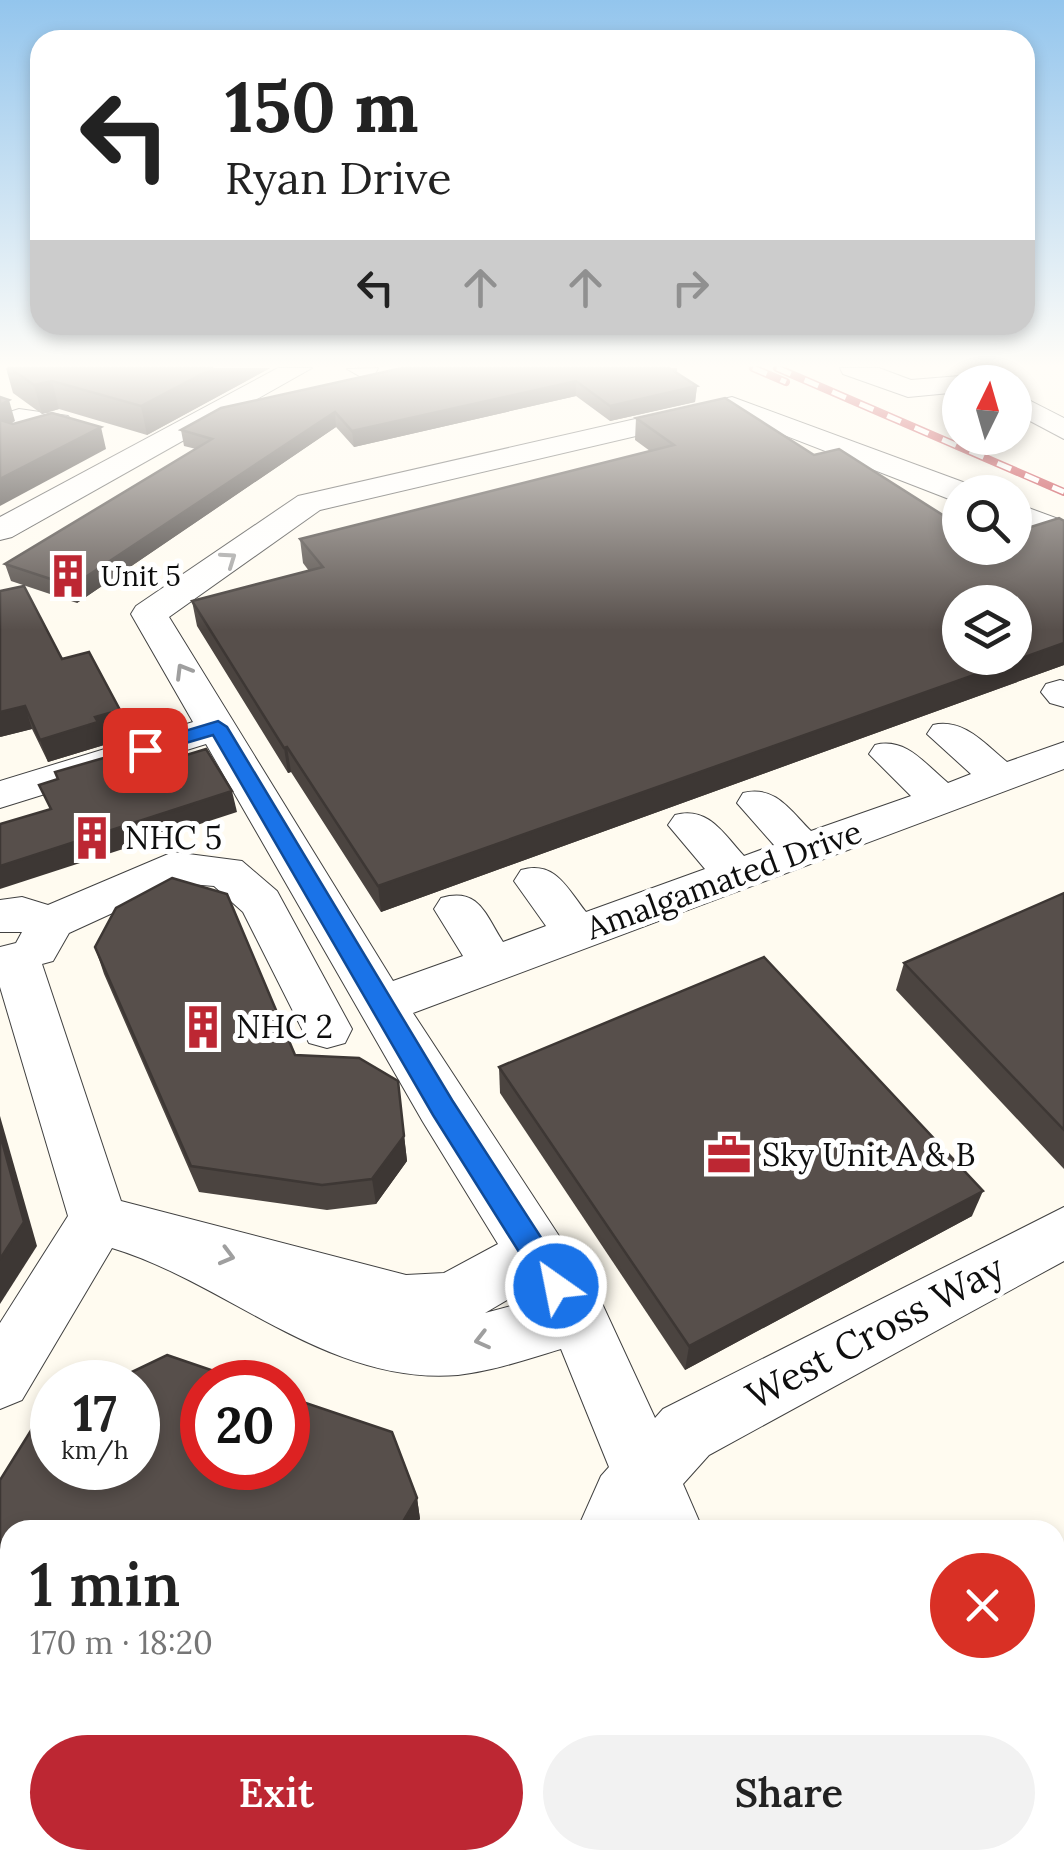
<!DOCTYPE html>
<meta charset="utf-8">
<style>
:root{--surface:#fff;--page:#f2f2f2;--text:#222;--muted:#767676;--accent:#bd2733}
body{margin:0;font-family:Lora,serif;background:var(--page);color:var(--text);height:100vh;display:flex;flex-direction:column;font-size:38px;white-space:nowrap}
*{box-sizing:border-box;margin:0}
p{font-size:32px;color:var(--muted)}
.icon{flex:none;width:55px;height:55px;fill:none;stroke:currentColor;stroke-width:2;stroke-linecap:round;stroke-linejoin:round}
.map{position:relative;flex:1;overflow:hidden}
.panel{position:absolute;left:0px;top:1520px;width:1065px;height:350px;display:flex;flex-direction:column;background:var(--surface);border-radius:30px 30px 0 0;box-shadow:0 5px 15px #0003}
.panel>*{flex:none}
.banner{position:absolute;left:30px;top:30px;width:1005px;height:305px;border-radius:30px;box-shadow:0 5px 15px #0003;background:#fff;color:var(--text);overflow:hidden}
.needle{width:65px;rotate:5deg}
.tools{position:absolute;left:942px;top:365px;display:grid;gap:20px}
.tools a{display:grid;place-items:center;width:90px;height:90px;border-radius:50%;background:var(--surface);box-shadow:0 5px 15px #0003;font-size:50px}
.speed{position:absolute;left:30px;top:1360px;display:flex;gap:20px;font-size:50px;font-weight:700;text-align:center}
.speed>*{display:grid;place-content:center;width:130px;height:130px;border-radius:50%;background:var(--surface);box-shadow:0 5px 15px #0003;line-height:1}
.speed small{font-size:25px;font-weight:400}
.speed .limit{border:15px solid #d22;background:#fff;color:#111}
.pin{position:absolute;display:grid;place-items:center;width:85px;height:85px;color:#fff;margin:-42px;border-radius:20px;box-shadow:0 5px 15px #0006}
.me{position:absolute;width:110px;margin:-55px;rotate:327deg;stroke-linejoin:round;filter:drop-shadow(0 0 8px #0008)}
.turn{display:flex;align-items:center;gap:35px;height:210px;padding:0 30px;font-size:45px}
.turn .icon{width:130px;height:130px;stroke-width:2.5}
.turn b{display:block;font-size:70px;line-height:85px}
.lanes{display:flex;align-items:center;height:95px;padding:0 30px;background:#0003;justify-content:center;gap:50px;direction:ltr}
.lanes .off{opacity:.35}
.round{display:grid;place-items:center;flex:none;width:105px;height:105px;border-radius:52px;background:var(--page)}
.headline{display:flex;align-items:center;justify-content:space-between;height:170px;padding:0 30px}
h1{font-size:60px;font-weight:600;line-height:75px}
.primary-button{display:flex;gap:20px;margin-top:auto;padding:20px 30px}
.primary-button a{flex:1;height:115px;border-radius:60px;background:var(--accent);color:#fff;font-size:40px;font-weight:600;line-height:115px;text-align:center}
.primary-button a+a{background:var(--page);color:var(--text)}
.map>svg:first-child{display:block}
</style>
<div class="map">
<svg width="1064" height="1870" viewBox="0 0 1064 1870">
<rect width="100%" height="100%" fill="#fffbf0"/>
<g fill="none" stroke-linecap="round" stroke-linejoin="round">
<g stroke="#414141" stroke-width="2">
<g id="minor">
<path d="M278,368h34l-300,169 -12,3v-23z"/>
<path d="M378,368l-3,6 -14,3 -14,-8z"/>
<path d="M840,368h39l32,12 49,-4 13,6h-13v10l-52,5 -65,-23z"/>
<path d="M1015,393l49,25v21l-49,-26z"/>
<path d="M732,397l239,88 5,7h-16v9l-11,-2 -219,-85 -410,96 -151,107 224,364 70,-25 -29,-47 7,-11c38,-11 44,16 62,44l43,-16 -32,-45 7,-11c34,-10 46,18 65,42l119,-43 -37,-44 7,-10c33,-9 48,18 69,41l30,-11 -37,-42 6,-10c32,-8 47,17 68,38l100,-35 -42,-42 6,-9c31,-8 50,19 73,38l23,-9 -44,-40 6,-9c30,-7 51,18 74,37l57,-20v27l-651,244 186,284 56,121 8,-9 401,-202v54l-355,194 -26,29 20,46h-126l24,-54 8,-9 -48,-118c-33,10 -68,22 -103,26 -130,11 -230,-92 -346,-127l-90,152 -22,9v-86l68,-107 -68,-229v-40l16,-4 6,-11h-22v-32l22,-3 26,8 125,-53 69,9 35,30 75,138 -7,14 -18,5 -18,-5 -66,-131 -29,-26 -36,-3 -109,50 -16,28 -11,3 79,237 285,74 38,-2 54,-29 -75,-122 -217,-378 -206,64v-27l193,-59 -62,-108 5,-8 162,-110zM526,1289l7,11 -48,13z"/>
<path d="M19,409l49,7 4,6 -4,6c-22,6 -45,-1 -68,5v-18z"/>
<path d="M1015,503l49,18v21l-49,-18z"/>
<path d="M1060,680l4,1v26l-14,-4 -9,-11 5,-8z"/>
</g>
</g>
<g stroke="#1f1f1f" stroke-width="3">
<g id="highway">
<path d="M1064,1594v150l-9,4v-151z"/>
<path d="M384,1860h94l-2,10h-94z"/>
<path d="M748,1860h106l-4,10h-106z"/>
</g>
</g>
<use href="#minor" fill="#fff" fill-rule="evenodd"/>
<use href="#highway" fill="#f29c5a" fill-rule="evenodd"/>
<g stroke="#bd2733" stroke-width="8">
<g id="rail">
<path d="M753,368l33,14"/>
<path d="M777,368l287,124"/>
</g>
</g>
<use href="#rail" stroke="#fff" stroke-width="5" stroke-dasharray="15" stroke-linecap="butt"/>
</g>
<g fill="#4b4440">
<path d="M6,368h264l-123,67 -88,-26 -17,5 -29,-21z"/>
<path d="M402,368h275v5l20,13 -2,16 -85,19 -34,-25 -222,51 -18,-20 -259,176 -66,-22 -6,-17 191,-115 -12,-3 -3,-16z"/>
<path d="M636,418l324,130 104,-27v144l-683,247 -90,-140 -3,1 -91,-147 -5,-25 117,-30 -6,-8 -3,-24 350,-88 -15,-11z"/>
<path d="M62,659l65,73 -24,7 1,6 -56,17 -16,-33 -32,8z"/>
<path d="M1064,893v276l-168,-179 8,-27z"/>
<path d="M95,947l200,108 103,26 9,80 -31,43 -49,6 -128,-18 -95,-218z"/>
<path d="M499,1067l473,149 -287,154 -185,-277z"/>
<path d="M0,1480l417,18 3,21 -410,11v273l-10,-4z"/>
<path d="M148,1860h125l-3,10h-98z"/>
</g>
<g fill="#3d3734">
<path d="M213,368h57l-123,67 -6,-29z"/>
<path d="M52,381l7,28 -17,5 -8,-29z"/>
<path d="M576,381v15l-222,51 -2,-16z"/>
<path d="M697,386l-2,16 -85,19v-15z"/>
<path d="M9,400l6,21 -15,10v-26z"/>
<path d="M335,412l1,15 -259,176 -5,-17z"/>
<path d="M101,427l5,22 -106,57v-27z"/>
<path d="M1064,643v22l-683,247 -3,-26z"/>
<path d="M25,706l7,23 -32,8v-25z"/>
<path d="M120,710l7,22 -24,7 1,6 -56,17 -8,-22 55,-23z"/>
<path d="M287,747l4,25 -3,1 -4,-25z"/>
<path d="M232,791l5,21 -237,77v-23z"/>
<path d="M0,1116l37,130 -37,58z"/>
<path d="M404,1136l3,25 -31,43 -4,-25z"/>
<path d="M983,1191l-11,25 -287,154 4,-24z"/>
<path d="M417,1498l3,21 -6,11h-16z"/>
<path d="M259,1860h14l-3,10h-15z"/>
</g>
<g fill="#574f4b" stroke="#3d3734" stroke-width="2.5" fill-rule="evenodd">
<path d="M10,368h203l-72,38 -89,-25 -18,4z"/>
<path d="M402,368h267l28,18 -87,20 -34,-25 -224,50 -17,-19 -263,174 -67,-22 207,-125 -31,-9 40,-22z"/>
<path d="M0,397l9,3 -9,5z"/>
<path d="M725,398l89,57 25,-6 121,77v22h55v-16l44,-14 5,3v122l-686,243 -91,-139 -3,1 -92,-147 131,-34 -23,-28 374,-94 -38,-27zM960,602h55v56h-55z"/>
<path d="M52,413l49,14 -101,52v-59l13,4z"/>
<path d="M24,586l38,73 27,-7 31,58 -25,7 3,5 -58,18 -15,-34 -25,6v-121z"/>
<path d="M206,749l26,42 -232,75v-42l51,-15 -12,-24 19,-6 -3,-7 59,-17 10,19z"/>
<path d="M172,878l55,16 68,161 64,3 39,23 6,55 -32,43 -50,6 -131,-19 -96,-219 21,-39z"/>
<path d="M1064,893v237l-160,-167z"/>
<path d="M764,957l219,234 -294,155 -190,-279z"/>
<path d="M0,1134l24,88 -24,37z"/>
<path d="M167,1355l79,27h-44v86h86v-71l104,35 25,66 -19,32h-388v266l-10,-5v-311l40,-64 12,-6v58h86v-86h-27z"/>
<path d="M168,1860h91l-4,10h-63z"/>
</g>
<defs><path id="oneway-chevron" d="M-2-3.5L2.5 0L-2 3.5" fill="none" stroke-width="1.6" stroke-linecap="round" stroke-linejoin="round" transform="scale(2.5)"/></defs>
<g stroke="#9f9f9f">
<use href="#oneway-chevron" transform="translate(229 559) rotate(-35)"/>
<use href="#oneway-chevron" transform="translate(183 671) rotate(-121)"/>
<use href="#oneway-chevron" transform="translate(227 1256) rotate(15)"/>
<use href="#oneway-chevron" transform="translate(482 1340) rotate(166)"/>
</g>
<linearGradient id="sky" x2="0" y2="1"><stop stop-color="#93c5ed"/><stop offset="0.58" stop-color="#fffdf8"/><stop offset="1" stop-color="#fffdf8" stop-opacity="0"/></linearGradient>
<rect width="1064" height="630" fill="url(#sky)"/>
<path fill="#1a73e8" stroke="#114b97" stroke-width="2.5" d="M218,721l9,6 225,373 114,176 4,10 -4,9 -10,3 -10,-3 -113,-180 -220,-380 -68,20 -10,-5 3,-5z"/>
<defs>
<g id="building-bare" transform="scale(3.45)"><path d="M-4-6H4V6H1V3H-1V6H-4ZM-2.5-4.3h1.7v1.8h-1.7ZM.8-4.3h1.7v1.8H.8ZM-2.5-1h1.7V.8h-1.7ZM.8-1h1.7V.8H.8Z" fill="#bd2733" stroke="#fff" stroke-width="2.5" paint-order="stroke"/></g>
<g id="office-bare" transform="scale(3.45)"><path d="M-6-3h4V-5.5h4V-3h4V5H-6ZM-1-4.5V-3h2v-1.5ZM-6 0V1H6V0Z" fill="#bd2733" stroke="#fff" stroke-width="2.5" paint-order="stroke"/></g>
</defs>
<g fill-rule="evenodd">
<use href="#building-bare" x="68" y="576"/>
<use href="#building-bare" x="92" y="838"/>
<use href="#building-bare" x="203" y="1027"/>
<use href="#office-bare" x="729" y="1155"/>
</g>
<g text-anchor="middle" stroke-width="10" stroke-linejoin="round" paint-order="stroke">
<g font-size="28" fill="#0e0e0e" stroke="#fff" text-anchor="start">
<text x="101" y="586">Unit 5</text>
</g>
<g font-size="32" fill="#0e0e0e" stroke="#fff" text-anchor="start">
<text x="125" y="849">NHC 5</text>
<text x="236" y="1038">NHC 2</text>
<text x="762" y="1166">Sky Unit A &amp; B</text>
</g>
<g font-size="32" fill="#0e0e0e" stroke="#fff">
<text transform="translate(724 880) rotate(-20)" y="11">Amalgamated Drive</text>
</g>
<g font-size="38" fill="#0e0e0e" stroke="#fff">
<text transform="translate(875 1332) rotate(-28)" y="13">West Cross Way</text>
</g>
</g>
</svg>
<div class="tools">
<a><svg class="needle" viewBox="-14 -14 28 28"><path d="M0-13l5 13h-10z" fill="#e53935"/><path d="M0 13l5-13h-10z" fill="#767676"/></svg></a>
<a><svg class="icon" aria-label="search" viewBox="0 0 24 24"><circle cx="10" cy="10" r="6"/><path d="M15 15l6 6"/></svg></a>
<a><svg class="icon" aria-label="layers" viewBox="0 0 24 24"><path d="M12 4l9 5-9 5-9-5zM3 14l9 5 9-5"/></svg></a>
</div>
<div class="speed"><div>17<small>km/h</small></div><div class="limit">20</div></div>
<div class="pin" style="left:145px;top:750px;background:#d93025"><svg class="icon" aria-label="arrive" viewBox="0 0 24 24"><path d="M6 21V4h12l-3 4 3 4H6"/></svg></div>
<svg class="me" style="left:556px;top:1286px" viewBox="-20 -20 40 40"><circle r="17" fill="#1a73e8" stroke="#fff" stroke-width="3"/><path d="M0-11L8 9 0 5-8 9z" fill="#fff"/></svg>
<div class="banner">
<div class="turn"><svg class="icon" aria-label="left" viewBox="0 0 24 24"><path d="M17 20v-9H6M10 6l-5 5 5 5"/></svg><div><b>150 m</b>Ryan Drive</div></div>
<div class="lanes"><svg class="icon" aria-label="left" viewBox="0 0 24 24"><path d="M17 20v-9H6M10 6l-5 5 5 5"/></svg><svg class="icon off" aria-label="ahead" viewBox="0 0 24 24"><path d="M12 20V5M6 11l6-6 6 6"/></svg><svg class="icon off" aria-label="ahead" viewBox="0 0 24 24"><path d="M12 20V5M6 11l6-6 6 6"/></svg><svg class="icon off" aria-label="right" viewBox="0 0 24 24"><path d="M7 20v-9h11M14 6l5 5-5 5"/></svg></div>
</div>
<section class="panel">
<div class="headline"><div><h1>1 min</h1><p>170 m · 18:20</p></div><a class="round" style="background:#d93025;color:#fff"><svg class="icon" aria-label="close" viewBox="0 0 24 24"><path d="M6 6l12 12M18 6L6 18"/></svg></a></div>
<div class="primary-button"><a>Exit</a><a>Share</a></div>
</section>
</div>
